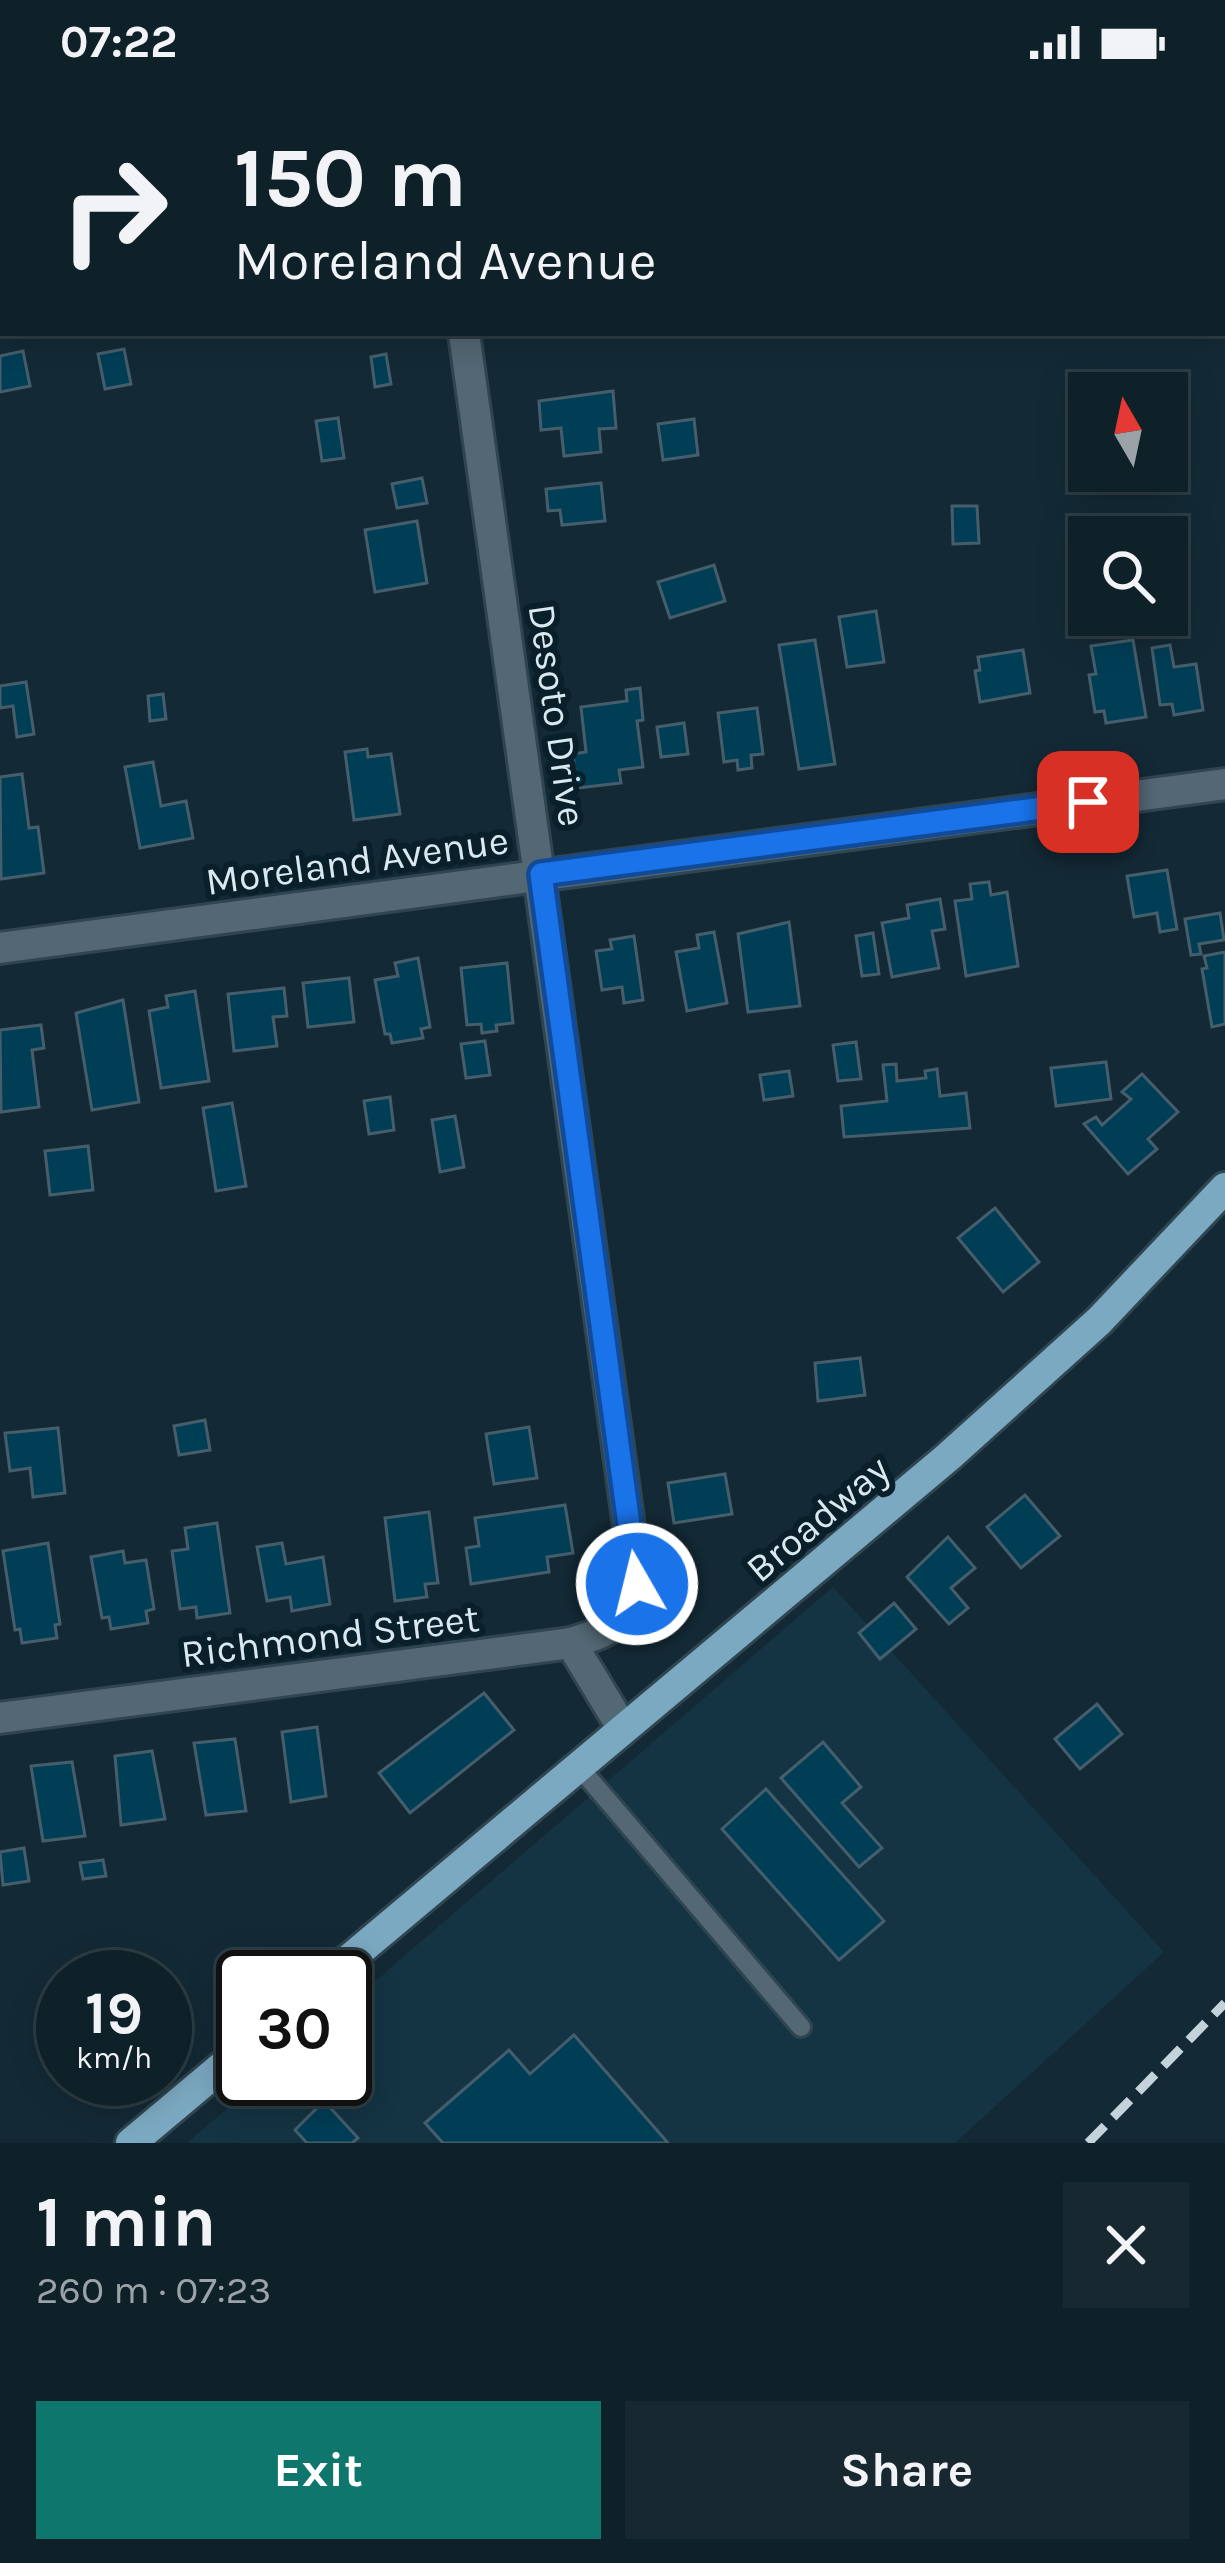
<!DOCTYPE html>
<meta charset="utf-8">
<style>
:root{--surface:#0e2028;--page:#172830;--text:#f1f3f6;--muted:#9ba3a8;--line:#2e3e45;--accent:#0f766e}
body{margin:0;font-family:Karla,sans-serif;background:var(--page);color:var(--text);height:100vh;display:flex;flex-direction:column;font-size:45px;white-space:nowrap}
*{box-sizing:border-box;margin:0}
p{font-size:39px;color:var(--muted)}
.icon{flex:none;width:66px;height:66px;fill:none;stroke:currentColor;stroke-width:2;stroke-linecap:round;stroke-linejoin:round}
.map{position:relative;height:2059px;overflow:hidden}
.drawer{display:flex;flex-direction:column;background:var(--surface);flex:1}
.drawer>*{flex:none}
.banner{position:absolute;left:0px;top:0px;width:1227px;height:252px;box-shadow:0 6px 30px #0003,0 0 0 3px var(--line);background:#0e2028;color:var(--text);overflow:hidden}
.needle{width:78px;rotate:351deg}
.tools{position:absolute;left:1068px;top:288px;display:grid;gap:24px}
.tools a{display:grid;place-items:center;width:120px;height:120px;border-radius:0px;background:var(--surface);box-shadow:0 6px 30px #0003,0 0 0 3px var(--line);font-size:60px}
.speed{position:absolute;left:36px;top:1866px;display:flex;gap:24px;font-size:60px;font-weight:700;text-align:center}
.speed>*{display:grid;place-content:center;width:156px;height:156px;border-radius:50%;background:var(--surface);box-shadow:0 6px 30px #0003,0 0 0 3px var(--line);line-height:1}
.speed small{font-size:30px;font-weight:400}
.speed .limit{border:6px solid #111;border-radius:18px;background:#fff;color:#111}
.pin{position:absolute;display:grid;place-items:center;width:102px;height:102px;color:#fff;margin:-51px;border-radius:24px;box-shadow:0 6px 18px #0006}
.me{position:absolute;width:132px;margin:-66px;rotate:352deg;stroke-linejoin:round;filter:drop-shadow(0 0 9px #0008)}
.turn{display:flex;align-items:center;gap:42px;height:252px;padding:0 36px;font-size:54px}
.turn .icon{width:156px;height:156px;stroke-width:2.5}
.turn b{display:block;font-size:84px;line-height:102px}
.round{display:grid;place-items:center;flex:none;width:126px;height:126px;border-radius:0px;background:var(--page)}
.head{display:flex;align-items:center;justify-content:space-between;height:204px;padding:0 36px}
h1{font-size:72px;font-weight:700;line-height:90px}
.primary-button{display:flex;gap:24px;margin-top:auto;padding:24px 36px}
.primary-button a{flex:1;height:138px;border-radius:0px;background:var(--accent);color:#fff;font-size:48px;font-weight:700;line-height:138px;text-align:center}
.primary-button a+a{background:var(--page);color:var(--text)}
.status{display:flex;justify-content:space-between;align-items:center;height:84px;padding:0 60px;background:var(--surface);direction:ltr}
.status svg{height:33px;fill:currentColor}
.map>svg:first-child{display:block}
</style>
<div class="status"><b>07:22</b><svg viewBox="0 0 49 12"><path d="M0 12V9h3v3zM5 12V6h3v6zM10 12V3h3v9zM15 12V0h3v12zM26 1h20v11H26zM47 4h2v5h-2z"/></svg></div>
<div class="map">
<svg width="1225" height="2059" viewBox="0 0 1225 2059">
<rect width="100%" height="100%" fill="#132a36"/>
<path fill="#143443" d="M833,1503l331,365 -209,191h-768l75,-64h83v-72z"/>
<g fill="#003e56" stroke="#465e6c" stroke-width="3">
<path d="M124,265l7,35 -26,5 -7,-35z"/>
<path d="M23,267l7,35 -30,6v-36z"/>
<path d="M386,270l5,30 -16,3 -4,-30z"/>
<path d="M613,307l3,37 -17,1 2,23 -37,4 -3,-28 -20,2 -2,-29z"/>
<path d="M338,334l6,40 -22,3 -6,-40z"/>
<path d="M694,335l4,36 -35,5 -5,-36z"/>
<path d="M422,394l5,25 -30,5 -5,-24z"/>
<path d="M601,399l4,38 -43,4 -2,-15 -12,1 -2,-22z"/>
<path d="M952,422h25l2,37 -26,1z"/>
<path d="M417,437l10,62 -52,9 -10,-62z"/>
<path d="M714,481l11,36 -55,17 -12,-36z"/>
<path d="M876,527l8,51 -37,5 -8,-50z"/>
<path d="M815,556l20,124 -36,5 -20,-124z"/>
<path d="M1133,556l13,77 -40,6 -2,-12 -9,1 -6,-37 7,-1 -5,-28z"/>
<path d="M1170,561l4,22 22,-3 7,46 -29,5 -2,-11 -12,1 -8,-57z"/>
<path d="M1023,566l7,43 -50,9 -5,-31 5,-1 -2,-13z"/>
<path d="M26,598l8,52 -17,3 -4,-31 -13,2v-22z"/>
<path d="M640,604l3,32 -6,1 6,46 -24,3 2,13 -44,5 -4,-34 13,-2 -5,-45 46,-6 -1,-11z"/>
<path d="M163,610l3,25 -16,2 -2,-25z"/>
<path d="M757,624l6,46 -12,1 1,13 -14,2 -1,-10 -13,2 -6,-49z"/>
<path d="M684,639l4,31 -27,3 -4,-30z"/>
<path d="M367,665l1,8 23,-3 9,60 -46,6 -9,-68z"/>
<path d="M153,678l8,44 25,-5 7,37 -53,10 -15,-81z"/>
<path d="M22,690l7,54 9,-1 6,46 -43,6 -1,-102z"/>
<path d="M1167,786l10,59 -17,3 -3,-19 -23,4 -7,-41z"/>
<path d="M989,798l2,13 16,-3 11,74 -52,10 -11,-75 17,-2 -2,-15z"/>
<path d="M940,815l5,30 -13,2 7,37 -47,9 -10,-54 27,-5 -2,-13z"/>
<path d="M1220,829l4,27 -25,4 2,10 -10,1 -6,-36z"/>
<path d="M789,838l11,84 -52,6 -10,-78z"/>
<path d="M714,848l13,71 -40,8 -11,-59 23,-4 -2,-13z"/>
<path d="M873,849l6,41 -17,2 -6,-40z"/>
<path d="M634,852l9,64 -19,3 -2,-16 -20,3 -6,-39 16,-2 -2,-9z"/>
<path d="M1225,868v72l-13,3 -10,-58 5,-1 -3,-12z"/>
<path d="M418,874l12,69 -9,2 2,9 -31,5 -2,-9h-5l-10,-54 23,-4 -3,-13z"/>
<path d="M507,879l6,60 -17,2 1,6 -15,2 -1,-9 -14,1 -6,-57z"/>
<path d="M349,894l5,44 -46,5 -5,-44z"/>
<path d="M284,904l3,28 -14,1 4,29 -43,5 -6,-57z"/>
<path d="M195,907l14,90 -48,7 -12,-77 19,-4 -2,-11z"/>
<path d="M123,916l16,102 -47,8 -16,-97z"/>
<path d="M41,941l3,23 -12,2 7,57 -38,5 -1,-82z"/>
<path d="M485,957l5,34 -24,3 -5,-34z"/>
<path d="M856,958l5,37 -23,2 -5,-36z"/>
<path d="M1106,978l5,37 -55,7 -5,-38z"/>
<path d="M896,980l1,17 29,-3 -1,-7 12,-2 3,27 26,-3 4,35 -126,9 -3,-31 46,-5 -4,-36z"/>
<path d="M789,987l4,25 -29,4 -4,-25z"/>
<path d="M1142,990l36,38 -30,27 9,10 -29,25 -44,-50 12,-7 6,8 29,-26 -9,-7z"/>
<path d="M390,1013l4,33 -25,4 -5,-33z"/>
<path d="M232,1019l14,83 -30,5 -13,-83z"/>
<path d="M455,1032l9,51 -24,5 -8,-52z"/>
<path d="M88,1062l5,44 -43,5 -5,-44z"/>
<path d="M995,1124l44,54 -36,30 -45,-54z"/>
<path d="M860,1274l5,37 -47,6 -3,-38z"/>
<path d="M205,1336l5,30 -31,5 -5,-29z"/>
<path d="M529,1343l8,51 -43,6 -8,-50z"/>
<path d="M58,1344l7,65 -32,4 -3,-29 -20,3 -5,-38z"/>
<path d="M725,1390l7,40 -58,9 -6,-40z"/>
<path d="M1025,1411l35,41 -39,32 -34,-41z"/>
<path d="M565,1421l8,48 -26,4 2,15 -78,12 -5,-36 13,-2 -4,-28z"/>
<path d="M429,1428l9,71 -13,1 2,13 -32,4 -10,-83z"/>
<path d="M217,1439l13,90 -33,5 -1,-11 -16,2 -8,-58 16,-2 -3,-21z"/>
<path d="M948,1453l27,31 -24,20 17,20 -19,16 -42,-47z"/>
<path d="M48,1459l12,81 -5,1 2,13 -35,5 -2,-14 -5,1 -12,-79z"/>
<path d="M282,1459l4,21 37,-7 7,47 -38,7 -2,-14 -23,4 -10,-54z"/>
<path d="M123,1467l2,12 21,-3 8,49 -8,2 2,12 -37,6 -2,-12 -7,1 -11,-61z"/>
<path d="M894,1519l22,26 -36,30 -21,-26z"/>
<path d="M484,1609l30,37 -104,83 -31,-40z"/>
<path d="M1097,1620l25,30 -42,35 -25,-30z"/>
<path d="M317,1643l9,69 -35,6 -9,-70z"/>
<path d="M235,1655l11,72 -40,4 -12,-72z"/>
<path d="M823,1658l38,45 -19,16 40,45 -23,19 -78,-89z"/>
<path d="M152,1667l13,68 -44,6 -6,-69z"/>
<path d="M72,1678l13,74 -42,5 -12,-75z"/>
<path d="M766,1705l118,132 -45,39 -117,-131z"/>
<path d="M24,1764l5,33 -26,4 -3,-33z"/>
<path d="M103,1776l3,16 -23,3 -3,-16z"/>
<path d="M574,1951l94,108h-225l-18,-20 84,-73 21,24z"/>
<path d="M324,2017l34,37 -6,5h-45l-12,-13z"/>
</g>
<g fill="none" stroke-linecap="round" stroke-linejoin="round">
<g stroke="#2f4550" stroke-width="24">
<path id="service" d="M579,1683l222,260"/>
</g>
<g stroke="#2f4550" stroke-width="36">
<g id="minor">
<path d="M498,3l22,-3"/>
<path d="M0,68h3"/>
<path d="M0,864l1225,-164"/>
<path d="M571,1559l52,86"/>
<path d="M0,1634l571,-75c43,-13 49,-17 66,-59l-173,-1251"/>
</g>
</g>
<g stroke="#2f4550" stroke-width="36">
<g id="primary">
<path d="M328,1893l620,-520 151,-136 126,-133"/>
<path d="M131,2059l112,-94"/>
</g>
</g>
<use href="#service" stroke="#536874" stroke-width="18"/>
<use href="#minor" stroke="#536874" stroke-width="30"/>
<use href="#primary" stroke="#7ca9c2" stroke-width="30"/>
<path stroke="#c4d3db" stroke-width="9" stroke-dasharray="24 12" stroke-linecap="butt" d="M1088,2059l137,-140"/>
</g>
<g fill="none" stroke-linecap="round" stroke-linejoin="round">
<g stroke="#114b97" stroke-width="30">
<path id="route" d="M637,1500l-96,-710 547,-72"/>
</g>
<use href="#route" stroke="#1a73e8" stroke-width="21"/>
</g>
<g text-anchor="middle" stroke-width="12" stroke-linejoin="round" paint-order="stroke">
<g font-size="39" fill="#dae8f0" stroke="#09202b">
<text transform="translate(558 631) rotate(82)" y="14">Desoto Drive</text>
<text transform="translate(357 776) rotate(-8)" y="14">Moreland Avenue</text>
<text transform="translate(817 1434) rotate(-40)" y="14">Broadway</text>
<text transform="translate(330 1551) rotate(-7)" y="14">Richmond Street</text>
</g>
</g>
</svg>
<div class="tools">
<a><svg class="needle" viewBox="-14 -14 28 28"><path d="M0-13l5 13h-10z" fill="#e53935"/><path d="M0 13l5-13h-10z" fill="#9ba3a8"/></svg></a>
<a><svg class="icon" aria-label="search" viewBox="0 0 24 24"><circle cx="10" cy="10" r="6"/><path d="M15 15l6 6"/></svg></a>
</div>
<div class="speed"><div>19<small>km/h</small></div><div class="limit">30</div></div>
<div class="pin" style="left:1088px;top:718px;background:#d93025"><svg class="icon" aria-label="arrive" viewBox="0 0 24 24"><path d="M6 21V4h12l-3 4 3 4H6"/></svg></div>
<svg class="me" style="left:637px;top:1500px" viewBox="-20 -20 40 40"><circle r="17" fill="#1a73e8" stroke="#fff" stroke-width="3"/><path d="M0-11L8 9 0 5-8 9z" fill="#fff"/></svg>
<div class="banner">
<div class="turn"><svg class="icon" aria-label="right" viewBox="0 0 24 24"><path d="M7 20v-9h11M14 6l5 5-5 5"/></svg><div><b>150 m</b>Moreland Avenue</div></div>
</div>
</div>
<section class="drawer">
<div class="head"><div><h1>1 min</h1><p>260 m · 07:23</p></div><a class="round"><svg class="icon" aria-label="close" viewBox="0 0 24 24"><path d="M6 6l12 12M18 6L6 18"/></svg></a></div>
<div class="primary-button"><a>Exit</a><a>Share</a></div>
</section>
